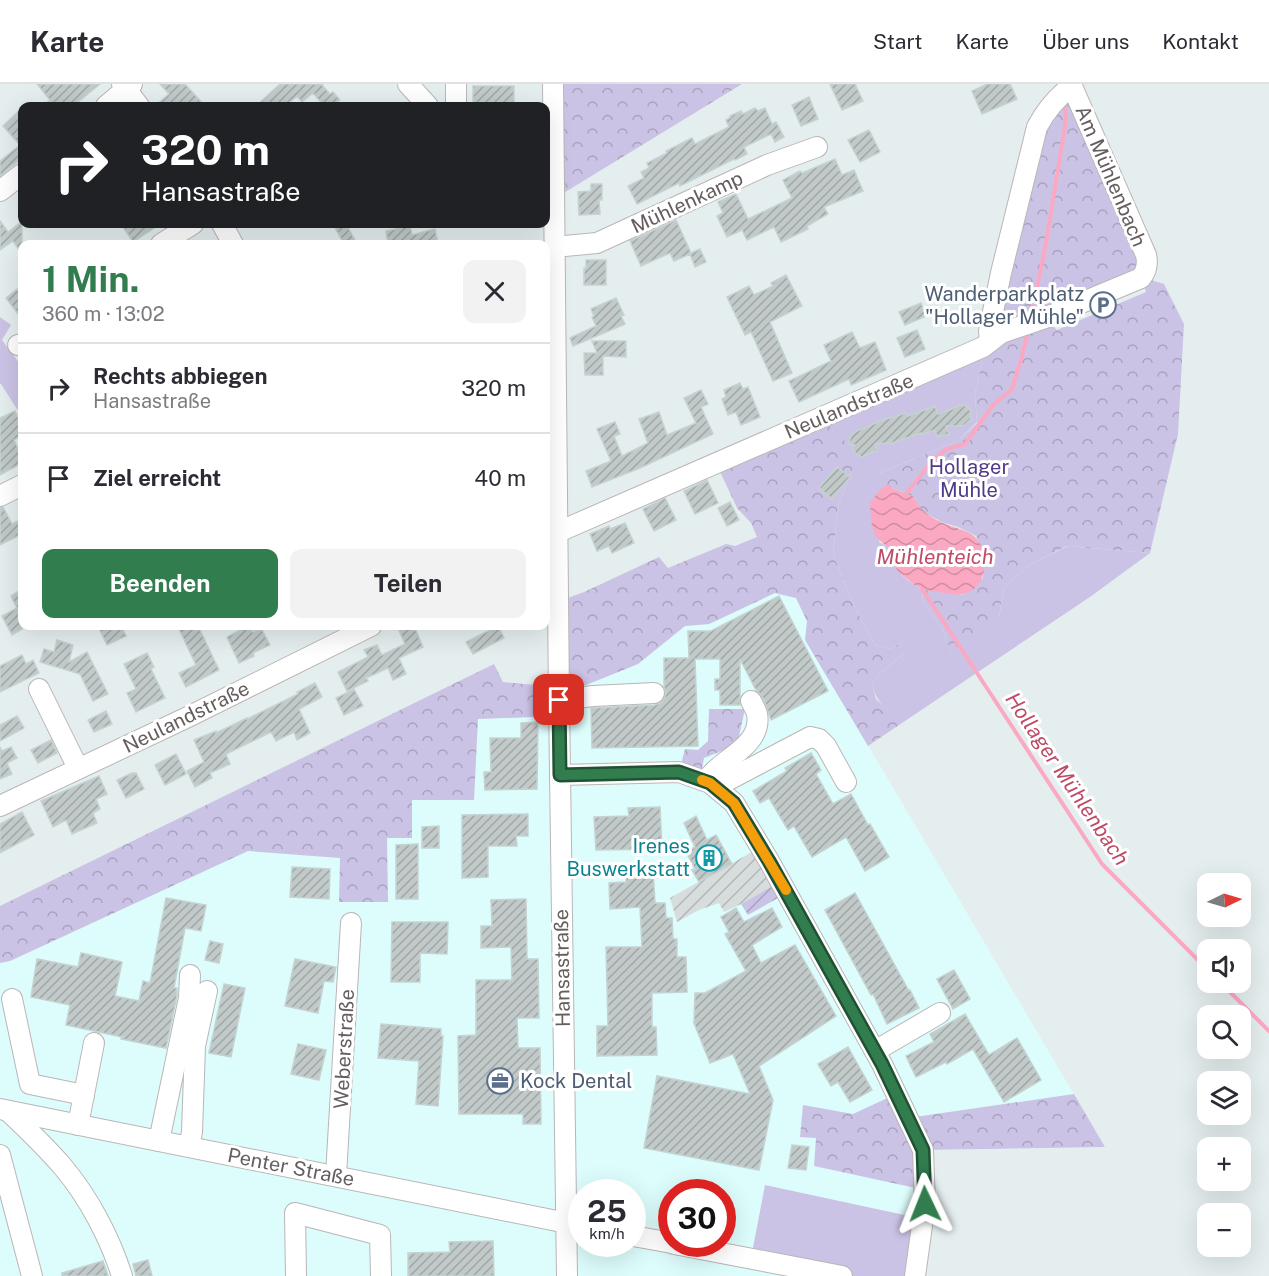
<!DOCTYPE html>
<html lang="de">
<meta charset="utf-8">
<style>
:root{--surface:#fff;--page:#f2f2f3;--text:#2b2b33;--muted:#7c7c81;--line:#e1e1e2;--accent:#317d4e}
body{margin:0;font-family:"Public Sans",sans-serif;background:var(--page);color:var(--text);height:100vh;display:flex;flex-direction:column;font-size:22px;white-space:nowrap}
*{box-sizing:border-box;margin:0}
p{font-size:20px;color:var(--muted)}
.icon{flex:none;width:33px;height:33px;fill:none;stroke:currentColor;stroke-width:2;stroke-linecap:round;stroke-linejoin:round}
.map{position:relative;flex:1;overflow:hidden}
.sheet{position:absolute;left:18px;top:156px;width:532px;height:390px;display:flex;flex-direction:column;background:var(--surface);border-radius:12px;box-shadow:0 6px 24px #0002}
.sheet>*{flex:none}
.banner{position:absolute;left:18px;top:18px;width:532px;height:126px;border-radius:12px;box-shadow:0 6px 24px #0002;background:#202124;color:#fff;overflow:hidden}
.needle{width:39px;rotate:85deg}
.tools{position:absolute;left:1197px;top:789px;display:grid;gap:12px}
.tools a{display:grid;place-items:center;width:54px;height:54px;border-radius:12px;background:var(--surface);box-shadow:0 6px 24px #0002;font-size:30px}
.speed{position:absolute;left:568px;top:1095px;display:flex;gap:12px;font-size:30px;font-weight:700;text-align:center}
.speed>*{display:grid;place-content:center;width:78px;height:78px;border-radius:50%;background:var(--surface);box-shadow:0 6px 24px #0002;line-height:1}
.speed small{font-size:15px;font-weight:400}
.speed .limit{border:9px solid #d22;background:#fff;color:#111}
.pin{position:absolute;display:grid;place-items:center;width:51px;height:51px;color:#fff;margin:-26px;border-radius:12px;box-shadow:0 3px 9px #0006}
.me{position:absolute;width:66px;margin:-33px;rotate:358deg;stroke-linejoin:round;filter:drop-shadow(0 0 4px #0008)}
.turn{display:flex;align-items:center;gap:21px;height:126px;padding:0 24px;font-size:27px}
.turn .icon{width:78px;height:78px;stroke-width:2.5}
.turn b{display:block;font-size:42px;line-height:51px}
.round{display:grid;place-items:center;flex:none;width:63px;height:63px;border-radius:12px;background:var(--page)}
.overview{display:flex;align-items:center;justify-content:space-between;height:102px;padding:0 24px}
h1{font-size:36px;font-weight:700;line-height:45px;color:var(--accent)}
.button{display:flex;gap:12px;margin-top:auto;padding:12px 24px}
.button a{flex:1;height:69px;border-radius:12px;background:var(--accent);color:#fff;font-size:24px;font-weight:700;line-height:69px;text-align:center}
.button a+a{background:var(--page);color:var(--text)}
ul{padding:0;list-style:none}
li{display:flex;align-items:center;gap:18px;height:90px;padding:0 24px;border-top:2px solid var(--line)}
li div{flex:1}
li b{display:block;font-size:22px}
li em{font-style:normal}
header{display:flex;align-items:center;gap:36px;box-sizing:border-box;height:84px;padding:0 30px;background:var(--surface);border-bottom:2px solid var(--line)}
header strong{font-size:28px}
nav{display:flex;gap:33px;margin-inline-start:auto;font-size:21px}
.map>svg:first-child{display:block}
</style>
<header>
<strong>Karte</strong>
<nav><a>Start</a><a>Karte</a><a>Über uns</a><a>Kontakt</a></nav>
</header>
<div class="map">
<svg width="1269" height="1192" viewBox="0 0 1269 1192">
<defs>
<pattern id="industrial-furrows" width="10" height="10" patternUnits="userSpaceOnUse" patternTransform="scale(1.5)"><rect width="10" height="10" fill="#d7dddd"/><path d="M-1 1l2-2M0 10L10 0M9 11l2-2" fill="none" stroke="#b2b6b6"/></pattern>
<pattern id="forest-crowns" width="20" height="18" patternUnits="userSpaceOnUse" patternTransform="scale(1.5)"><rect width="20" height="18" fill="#cbc3e5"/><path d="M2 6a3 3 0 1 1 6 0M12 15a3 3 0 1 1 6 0" fill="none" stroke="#a8a2bd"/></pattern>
<pattern id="garden-furrows" width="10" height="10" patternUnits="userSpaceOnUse" patternTransform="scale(1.5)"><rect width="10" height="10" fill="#cbc3e5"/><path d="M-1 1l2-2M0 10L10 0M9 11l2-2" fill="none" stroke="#a8a2bd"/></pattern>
<pattern id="water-waves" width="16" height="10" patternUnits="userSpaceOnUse" patternTransform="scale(1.5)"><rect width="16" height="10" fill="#fba9c3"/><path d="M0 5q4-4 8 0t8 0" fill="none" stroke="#cf8da2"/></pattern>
<pattern id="building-hatch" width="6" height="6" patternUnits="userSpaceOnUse" patternTransform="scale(1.5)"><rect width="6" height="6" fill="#c1cac9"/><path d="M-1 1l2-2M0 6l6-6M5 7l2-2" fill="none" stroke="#a0a7a6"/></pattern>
</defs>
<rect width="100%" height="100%" fill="#e5eeef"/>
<path fill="#ddfcfc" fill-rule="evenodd" d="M775,509l21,5 11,23 -1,19 299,507 -182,3 -8,126h-915v-313l10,-2 238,-110 92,7 47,-20 25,-39 62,1 4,-81 81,-3v-28l27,-3 52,-21 47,-38 24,-2zM582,1108h51v52h-51zM672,1108h51v52h-51z"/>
<path fill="url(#industrial-furrows)" d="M761,763l11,39 -31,18 -17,8 -5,-9 -20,7 -22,12 -7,-24z"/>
<g fill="#cbc3e5">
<path d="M0,233l11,8 -9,15 20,27v50l-21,-33h-1z"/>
<path d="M984,268l-9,42 2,28 -18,18 -79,33 11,12 -12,57 11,6c5,24 11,29 32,41l1,13 19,26 9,24 48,-35 5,-29 25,-23 39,-19 82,7 -60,44 -191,128v-7c-15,-10 -22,-16 -27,-33l7,-11 27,-22 -4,-10 -12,7 -15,-4 -21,-39 -21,-52 5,-48 15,-37 -30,-46z"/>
<path d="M765,1101l158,34 -8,57h-73l-91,-18z"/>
</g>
<g fill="url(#forest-crowns)">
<path d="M562,0h180l-180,110z"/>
<path d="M1070,16l71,162 -6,11 -132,51 -2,-2 -3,-6 45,-188z"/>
<path d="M1151,196l13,4 20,40 -6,110 -28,119 -83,-7 -38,19 -25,23 -5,29 -28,35h-20l-9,-24 -19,-26 -1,-13 40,6 21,-17 1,-25 -8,-17 -18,-9 -14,-4 -13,-7 -12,-9 -7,-11 -19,-7 -2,-4h-5l-6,-12 79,-33 18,-17 -2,-29 9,-42 29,-19 39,-8 5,5 89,-38 -3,-8z"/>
<path d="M823,339l19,10 11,36 -15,37 -5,48 21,52 21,39 15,4 12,-7 6,2 -2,8 -27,22 -7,11 4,14 12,11 11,8v7l-31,21 -63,-106 2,-19 -11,-23 -21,-5 -66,31 -24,2 -47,38 -52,21 -27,3v28l-81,3 -4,81h-62v38h-25l1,64h-49l1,-44 -92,-7 -238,110 -10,2v-57l494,-242 9,18 55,5 7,-88 19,-7 75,-35 9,11 58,-24 9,2 22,-9 -6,-14 -14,-15 -21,-45z"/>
<path d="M709,625h36l-8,36 -33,13 -4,21 -21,-7 6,-23 13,1 10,-9z"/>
<path d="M896,1010l12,24 166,-24 31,53 -182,3 2,40 -111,-24 2,-28 -16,-1 3,-32 50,9z"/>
</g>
<path fill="url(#garden-furrows)" d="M772,802l6,12 -30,17 -7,-11z"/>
<path fill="url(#water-waves)" d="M886,401h5l2,4 20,7c6,13 17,21 30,27 18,8 36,7 41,31 3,16 -2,36 -21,40 -5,2 -12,0 -18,-1 -16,-2 -26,-3 -38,-14 -3,-3 -7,-5 -10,-9 -4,-6 -5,-14 -7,-22 -21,-12 -18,-23 -20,-45l8,-11z"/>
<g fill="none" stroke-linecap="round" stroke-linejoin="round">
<g stroke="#fba9c3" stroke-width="4">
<path d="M1032,228l14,-69 19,-117 1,-13 -3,-10"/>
<path d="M906,410l28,-35 13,-10 18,-5 28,-39 19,-16 9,-29 6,-25"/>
<path d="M922,505l180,275 106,106"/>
<path d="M1220,898l49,49"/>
</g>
</g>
<g fill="url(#building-hatch)" stroke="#c4d3d2" stroke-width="1.5">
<path d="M37,0h63l-27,22h-31l8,-6z"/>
<path d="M160,0h25l20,22h-50l14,-12z"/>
<path d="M280,0h43l-1,1 8,9 3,-2 7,8 -8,6h-8l-11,-13 -11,9 -5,-6 -12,10h-29z"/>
<path d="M830,0h25l8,17 -21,9z"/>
<path d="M987,0h23l7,15 -35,15 -10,-23z"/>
<rect x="473" y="2" width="41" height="20"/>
<path d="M809,13l9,22 -17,7 -9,-21z"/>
<path d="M22,24v50l-22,18v-15l20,-16 -17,-19z"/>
<path d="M755,24l3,3 7,-3 7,16 4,-2 8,15 -9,5 -4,-8 -27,13 3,7 -12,6 -1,-1 -54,27 -1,-3 -42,21 -9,-18 16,-8 -3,-6 8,-4 -2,-5 20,-10 -1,-2 26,-13 3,6 34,-17 -3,-7 5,-3 -1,-1 11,-5 2,3z"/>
<path d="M869,46l11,22 -20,10 -12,-22z"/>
<path d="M835,75l7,16 12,-5 9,21 -39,16 4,7 -21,12 1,3 -27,13 -7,-15 -27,13 -5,-10 -15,7 -10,-21 6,-3 -5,-11 18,-8 12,25 44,-21 -9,-18 17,-9 2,2z"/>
<path d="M591,100h11v16h-3l1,14 -21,1 -1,-23 13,-1z"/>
<path d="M676,136l15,33 9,-4 6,13 -11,5 -5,-13 -16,7 -4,-8 -29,13 -11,-25z"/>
<path d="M0,137l8,11 14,-11v33l-9,-13 -13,9z"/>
<path d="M121,140h39l-27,18z"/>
<path d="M333,140h13l11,20h-13z"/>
<path d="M410,142l2,9 23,-6 3,15h-50l-2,-13z"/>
<path d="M586,176h20v25h-22v-17h2z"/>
<path d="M786,191l16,31 -32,16 22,51 -19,8 -22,-49 -6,3 -18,-38 22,-11 5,9 19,-9 -2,-3z"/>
<path d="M17,205l5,7v23l-16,-21z"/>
<path d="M616,214l8,17 -3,1 4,8 -52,22 -3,-8 26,-12 -4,-9 2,-1 -3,-7z"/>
<path d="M921,219l5,13 -21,9 -6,-13z"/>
<path d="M917,246l8,19 -20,8 -8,-19z"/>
<path d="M852,248l8,16 15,-6 11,28 -35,15 -2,-6 -50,23 -10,-21 42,-20 -7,-16z"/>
<path d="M592,257h34v16l-23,-1v19h-18l-1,-22h13z"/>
<path d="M740,299l3,6 5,-2 12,30 -19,8 -5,-13 -8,3 -6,-16 4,-2 -2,-7z"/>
<path d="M701,306l7,14 -7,3 12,27 -73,34 -48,19 -6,-16 25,-10 -14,-32 18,-7 5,12 -6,2 8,20 26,-13 -9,-24 20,-7 8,23 29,-12 -12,-25z"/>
<path d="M960,321l6,1 3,3 2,3v7l-5,5 -3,2h-17l3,8 -12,3 -2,-7 -14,5v-2l-29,10 -17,1 2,6 -15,7 -6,-3 -4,-6 3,-3 -7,-1 4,-11 31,-13 23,-7 2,3 27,-10 3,8 14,-5z"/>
<path d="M15,327l7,15v9l-8,5 8,16v7l-22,12v-57z"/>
<path d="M837,383l13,10 -18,22 -13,-11z"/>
<path d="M707,396l11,23 -23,11 -11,-23z"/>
<path d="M665,414l11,22 -22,11 -11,-22z"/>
<path d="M730,418l9,18 -12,6 -9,-18z"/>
<path d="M3,423l9,17 10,-5v15l-22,11v-37z"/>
<path d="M625,439l9,20 -22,10 -3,-7 -12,5 -7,-17 19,-8 1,3z"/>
<path d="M22,505v40l-10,6 -10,-19 15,-8 -6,-12z"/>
<path d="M779,512l49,95 -57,29 -7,-20 -3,-5 -5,-5 -16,-31v46h-20v-15h-5v-11h5v-20h-25l3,87 -106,2 -1,-40 64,-3 5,-2 4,-4 2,-6 -2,-6v-29h25l-1,-27h23z"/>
<path d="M98,542h23l5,10 -19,9z"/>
<path d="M188,542h10l21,44 -33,17 -7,-14 17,-8 -17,-36z"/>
<path d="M247,542h2l4,6 8,-4 9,17 -17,8 1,3 -15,7 -12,-26z"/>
<path d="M397,542h17l9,21 -24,11 7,16 -13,6 -5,-12 -22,10 2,3 -21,10 -9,-19 30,-15 -4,-7 13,-5 5,10 23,-11z"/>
<path d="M498,542l6,12 -31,16 -7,-12z"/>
<path d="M57,556l16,5 -4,17 18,-10 21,42 -15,7 -13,-27 -40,-12 4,-13 10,3z"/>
<path d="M147,569l7,14 -3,2 14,29 -29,14 -9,-19 9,-4 -12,-25z"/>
<path d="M22,571l4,9 7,-4 6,13 -39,19v-26z"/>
<path d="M315,599l7,14 -23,12 11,24 -13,7 -3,-8 -18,9 -5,-9 -45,22 4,10 -20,9 2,5 -17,9 -8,-16 17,-9 -10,-22 22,-9v2l31,-15v1l51,-25 -1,-2z"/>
<path d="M354,605l9,17 -19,9 -8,-17z"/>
<path d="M106,627l6,13 -18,8 -6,-12z"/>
<path d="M17,632l7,12 -24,13v-16z"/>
<path d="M538,638l-1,67 -52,1 -1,-18h7l-1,-34h31v-15z"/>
<path d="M51,656l6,13 -19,10 -7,-13z"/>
<path d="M0,663l2,4 9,-4 6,11 -10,5 5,11 -12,5z"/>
<path d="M811,669l10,17 -5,4 17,30 18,-10 17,31 2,-1 19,33 -24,14 -19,-34 -34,20 -18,-31 -6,4 -19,-32 -9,5 -7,-12 34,-20 -2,-3z"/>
<path d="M176,670l10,20 -21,11 -10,-20z"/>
<path d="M132,689h4l8,16 -18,9 -9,-18z"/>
<path d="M99,692l8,18 -11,5 4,10 -7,4 4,10 -25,11 -6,-14 -13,7 -12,-26z"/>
<path d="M660,723l2,42 -66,1 -2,-33 35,-1 -1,-8z"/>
<path d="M22,728l12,23 -34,18v-29z"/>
<path d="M528,730v22h-12l1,10h-29v31l-26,1v-63z"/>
<path d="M696,732l11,24 9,-5 16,29 -33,18 -7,-12 3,-1 -9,-17 9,-5 -11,-24z"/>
<path d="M439,742v22h-17v-21z"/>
<path d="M418,760v55h-22v-54z"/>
<path d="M292,783l38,2 -1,30 -39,-2z"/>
<path d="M653,786l2,33h10l1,15h6l1,21h4v18h9l1,35 -35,1v34h4l1,28 -60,1v-30h11l-2,-79h36l-2,-40 -30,2 -1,-26 17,-1v-11z"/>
<path d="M855,809l54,98 1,-1 9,18 -32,16 -14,-30 -2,1 -46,-85z"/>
<path d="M166,814l40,7 -5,26 -16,-3 -11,60h3v8l-11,52 -45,-9 1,-2 -56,-12 4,-20 -39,-8 6,-38 41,8 3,-14 41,9 -7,34 24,5 4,-20 7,2z"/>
<path d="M526,815l1,60h11l1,59h-22l1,30h22l1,76h-18v-10h-64l-1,-78 18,-1v-55h36l-1,-33 -30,1v-22h11l-1,-26z"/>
<path d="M736,824l8,14 28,-14 10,19 -30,18 9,18 34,-18 41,71 -77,50 14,34 -14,70 -115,-22 13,-72 93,18 -17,-40 -23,9 -16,-40 1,-30h10l41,-22 -21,-37 4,-2 -8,-15z"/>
<path d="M392,838h56l-1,32 -27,-1v29h-29z"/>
<path d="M210,857l13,3 -4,19 -14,-3z"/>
<path d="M295,875l41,8 -3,15 -9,-1 -6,32 -33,-7z"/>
<path d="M954,886l16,29 -17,10 -16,-30z"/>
<path d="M224,900l21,4 -14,69 -22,-4z"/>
<path d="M965,930l24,41 28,-17 24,42 -37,22 -31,-53 -26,15 -1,-2 -30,15 -10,-21 28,-14 -4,-8z"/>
<path d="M381,940l60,5v7h2l-5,70 -22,-2 3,-43 -41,-3z"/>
<path d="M298,960l28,6 -7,30 -28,-6z"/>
<path d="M848,963l24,43 -22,12 -12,-20 -7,4 -13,-22z"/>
<path d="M792,1061l17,2 -3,23 -18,-2z"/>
<path d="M493,1157l1,35h-86v-23l42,-1 -1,-10z"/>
<path d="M148,1176l4,16h-16l-3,-12z"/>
<path d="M103,1177l5,15h-46v-3z"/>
</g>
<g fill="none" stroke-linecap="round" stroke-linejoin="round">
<g stroke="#bbb5b6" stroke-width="22">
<g id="minor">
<path d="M122,0l17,22"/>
<path d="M408,0l20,22"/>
<path d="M456,0v22"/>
<path d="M553,0l6,616 8,576"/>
<path d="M106,22l26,-22"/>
<path d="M0,107l22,-17"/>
<path d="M222,140l11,20"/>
<path d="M161,160l32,-20"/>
<path d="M554,163l43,-4 170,-78 50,-18"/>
<path d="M990,257l-1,-10 12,-58 36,-146c8,-15 21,-31 35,-41"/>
<path d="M18,261l4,-1"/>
<path d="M0,412l22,-11"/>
<path d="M549,452l434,-189 18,-14 44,-15 96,-40c6,-7 7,-14 5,-23l-75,-171"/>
<path d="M39,605l39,79"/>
<path d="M559,616l34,-4 61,-3"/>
<path d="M560,691l119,-3 31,11 24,20 35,58 113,203 41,86 2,54 -10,72"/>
<path d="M705,697c5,-5 9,-10 14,-14 15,-13 43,-27 38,-53 -1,-4 -4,-9 -6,-13"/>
<path d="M715,703l95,-50 9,2 7,7 20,36"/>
<path d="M0,722l190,-90 181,-90"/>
<path d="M12,915l18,85 54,11"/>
<path d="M875,967l65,-38"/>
<path d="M0,1025l582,117"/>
<path d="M8,1027c19,18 38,36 55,56 26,31 47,71 59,109"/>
<path d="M78,1041l16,-82"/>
<path d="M159,1057l30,-143 1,-23"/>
<path d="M189,1062l3,-14 3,-86 12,-55"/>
<path d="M0,1071l32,121"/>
<path d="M336,1091l15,-252"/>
<path d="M633,1152l39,7"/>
<path d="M674,1160l168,32"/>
<path d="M296,1192l-1,-63 85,22 1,41"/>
</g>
</g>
<use href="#minor" stroke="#fff" stroke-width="20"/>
</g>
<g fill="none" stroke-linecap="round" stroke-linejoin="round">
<g stroke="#205133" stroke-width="15">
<path id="route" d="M559,616l1,75 119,-3 31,11 24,20 35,58 113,203 41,86 2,54"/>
</g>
<use href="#route" stroke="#317d4e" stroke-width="10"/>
<path stroke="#f59e0b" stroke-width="10" d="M702,696l8,3 24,20 52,87"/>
</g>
<defs>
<g id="parking-ring" transform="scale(1.35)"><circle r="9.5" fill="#fff" stroke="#5c6f8a" stroke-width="1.5"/><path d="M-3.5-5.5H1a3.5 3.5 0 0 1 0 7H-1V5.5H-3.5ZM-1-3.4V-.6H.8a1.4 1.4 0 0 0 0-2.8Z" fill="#5c6f8a"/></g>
<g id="building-ring" transform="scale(1.35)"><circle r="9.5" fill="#fff" stroke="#0f9aa8" stroke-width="1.5"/><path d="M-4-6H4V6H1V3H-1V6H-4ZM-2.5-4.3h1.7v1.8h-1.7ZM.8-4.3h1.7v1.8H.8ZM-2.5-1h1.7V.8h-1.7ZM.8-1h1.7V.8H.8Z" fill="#0f9aa8"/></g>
<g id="office-ring" transform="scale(1.35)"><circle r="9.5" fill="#fff" stroke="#5c6f8a" stroke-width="1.5"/><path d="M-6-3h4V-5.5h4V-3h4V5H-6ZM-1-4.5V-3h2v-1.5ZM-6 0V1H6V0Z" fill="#5c6f8a"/></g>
</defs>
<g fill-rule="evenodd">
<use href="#parking-ring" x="1103" y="221"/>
<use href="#building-ring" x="709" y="774"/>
<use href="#office-ring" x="500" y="997"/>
</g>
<g text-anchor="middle" stroke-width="6" stroke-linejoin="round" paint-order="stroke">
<g font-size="20" fill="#655d5e" stroke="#fff">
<text transform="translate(1111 92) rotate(67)" y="7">Am Mühlenbach</text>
<text transform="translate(687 118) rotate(-25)" y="7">Mühlenkamp</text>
<text transform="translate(849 322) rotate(-23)" y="7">Neulandstraße</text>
<text transform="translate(186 633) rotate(-26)" y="7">Neulandstraße</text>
<text transform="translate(562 884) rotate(-91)" y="7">Hansastraße</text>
<text transform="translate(344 965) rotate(-87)" y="7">Weberstraße</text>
<text transform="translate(291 1083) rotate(11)" y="7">Penter Straße</text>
</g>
<g font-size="20" fill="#4e5e75" stroke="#fff" text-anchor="end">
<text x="1084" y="217">Wanderparkplatz<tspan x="1084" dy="23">"Hollager Mühle"</tspan></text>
<text x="520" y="1004" text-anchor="start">Kock Dental</text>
</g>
<g font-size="20" fill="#513a87" stroke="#fff">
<text x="969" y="390">Hollager<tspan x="969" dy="23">Mühle</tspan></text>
</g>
<g font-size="20" fill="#0d838f" stroke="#fff" text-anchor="end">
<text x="690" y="769">Irenes<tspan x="690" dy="23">Buswerkstatt</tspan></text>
</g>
<g font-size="21" font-style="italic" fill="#be4c67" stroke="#fff">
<text x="935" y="480">Mühlenteich</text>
<text transform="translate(1067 695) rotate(56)" y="7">Hollager Mühlenbach</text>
</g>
</g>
</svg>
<div class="tools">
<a><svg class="needle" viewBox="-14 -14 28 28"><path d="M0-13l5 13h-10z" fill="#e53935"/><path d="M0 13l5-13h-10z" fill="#7c7c81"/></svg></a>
<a><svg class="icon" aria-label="sound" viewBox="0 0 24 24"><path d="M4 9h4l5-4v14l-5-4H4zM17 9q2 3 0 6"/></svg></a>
<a><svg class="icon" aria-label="search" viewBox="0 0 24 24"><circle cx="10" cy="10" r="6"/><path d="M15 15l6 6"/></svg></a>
<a><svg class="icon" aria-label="layers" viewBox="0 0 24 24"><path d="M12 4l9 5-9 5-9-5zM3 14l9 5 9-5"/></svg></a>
<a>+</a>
<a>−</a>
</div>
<div class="speed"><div>25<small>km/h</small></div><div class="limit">30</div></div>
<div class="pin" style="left:559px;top:616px;background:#d93025"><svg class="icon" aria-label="arrive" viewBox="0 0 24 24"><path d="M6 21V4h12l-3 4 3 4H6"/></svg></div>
<svg class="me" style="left:925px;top:1120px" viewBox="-20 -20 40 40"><path d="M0-17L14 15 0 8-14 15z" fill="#317d4e" stroke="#fff" stroke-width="4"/></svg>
<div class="banner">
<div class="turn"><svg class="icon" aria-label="right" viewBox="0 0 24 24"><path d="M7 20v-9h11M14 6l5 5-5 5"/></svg><div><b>320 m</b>Hansastraße</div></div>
</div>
<section class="sheet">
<div class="overview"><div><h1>1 Min.</h1><p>360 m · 13:02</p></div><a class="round"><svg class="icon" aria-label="close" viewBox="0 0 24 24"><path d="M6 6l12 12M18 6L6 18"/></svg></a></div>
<ul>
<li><svg class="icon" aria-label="right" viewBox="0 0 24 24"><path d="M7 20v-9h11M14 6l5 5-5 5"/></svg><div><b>Rechts abbiegen</b><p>Hansastraße</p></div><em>320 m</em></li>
<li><svg class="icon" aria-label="arrive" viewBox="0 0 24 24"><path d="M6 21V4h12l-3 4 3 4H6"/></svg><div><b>Ziel erreicht</b></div><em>40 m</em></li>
</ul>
<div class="button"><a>Beenden</a><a>Teilen</a></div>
</section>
</div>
